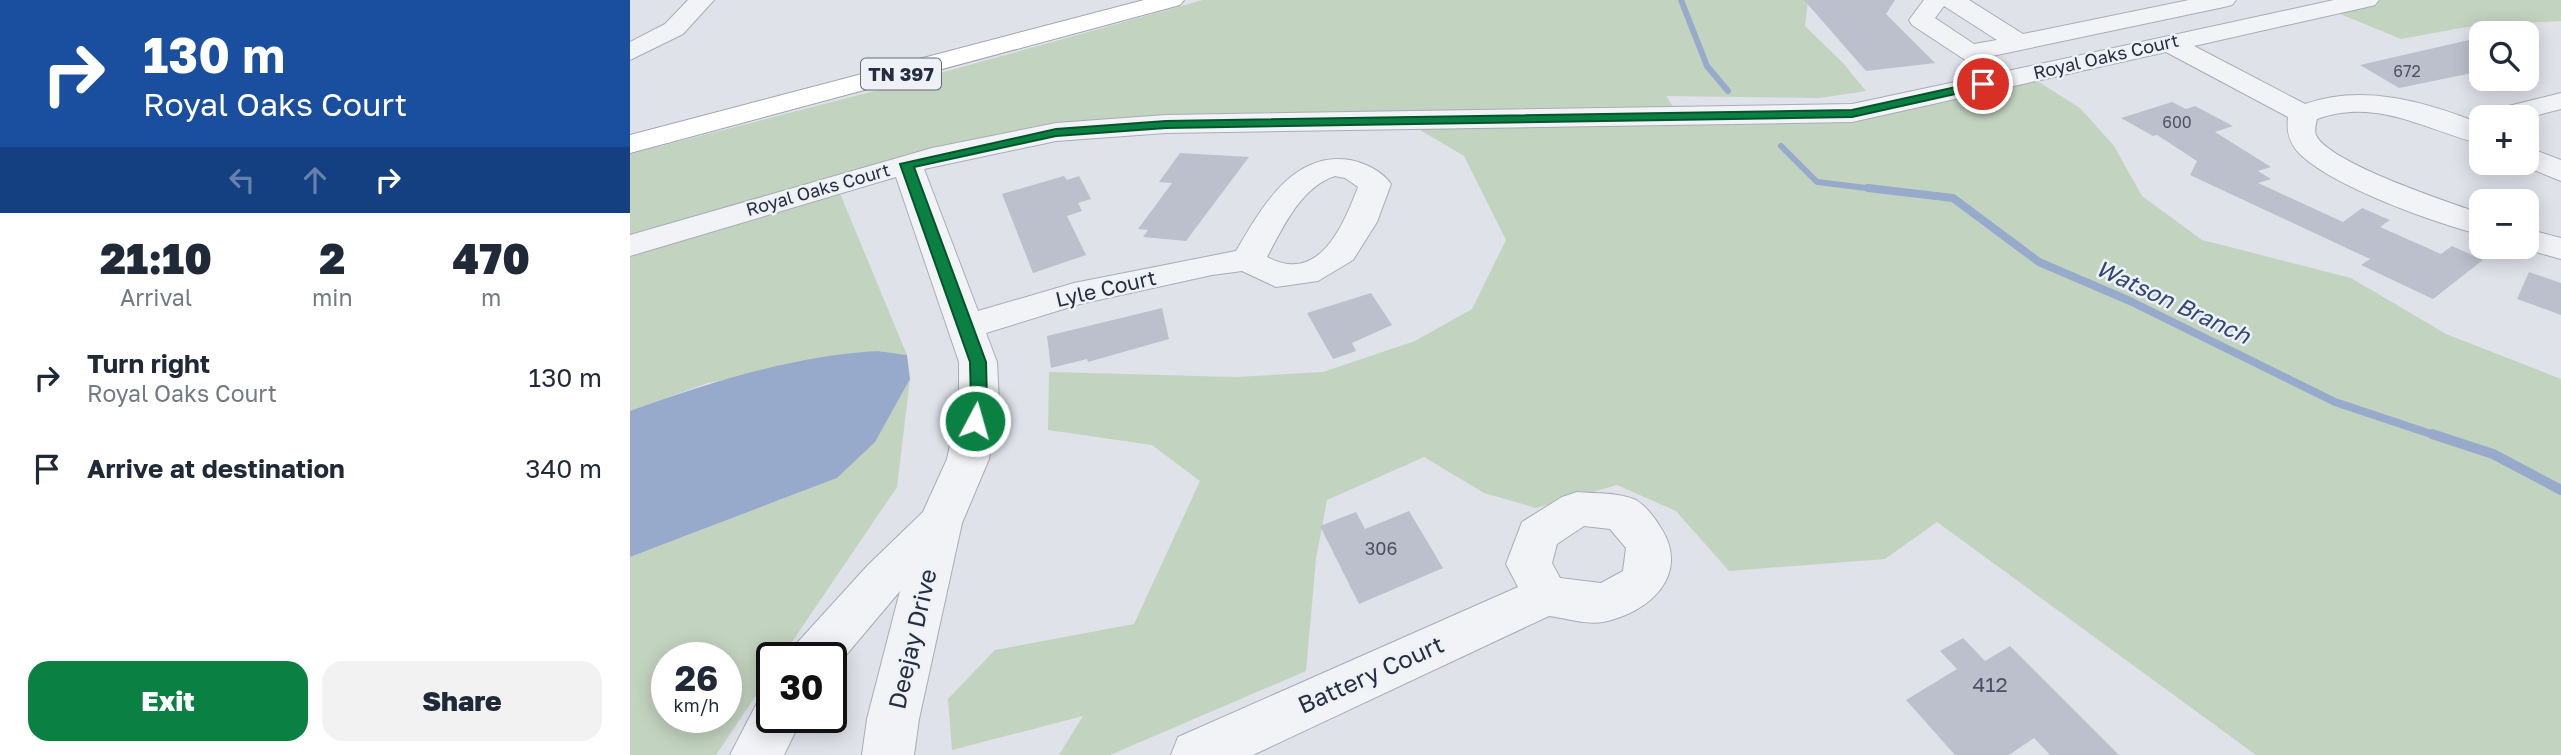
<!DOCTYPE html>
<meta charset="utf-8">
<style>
:root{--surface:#fff;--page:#f2f2f3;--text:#1f2937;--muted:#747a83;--accent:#0b8043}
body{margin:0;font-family:"Golos Text",sans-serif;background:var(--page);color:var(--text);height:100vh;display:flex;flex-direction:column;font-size:26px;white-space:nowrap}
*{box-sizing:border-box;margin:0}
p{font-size:23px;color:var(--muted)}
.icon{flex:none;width:38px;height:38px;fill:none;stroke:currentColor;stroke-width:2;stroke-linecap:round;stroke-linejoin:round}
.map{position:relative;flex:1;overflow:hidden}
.panel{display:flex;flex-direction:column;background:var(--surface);width:630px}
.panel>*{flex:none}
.guide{background:#1a4fa0;color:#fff;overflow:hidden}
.controls{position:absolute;left:1839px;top:21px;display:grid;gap:14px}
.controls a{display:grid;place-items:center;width:70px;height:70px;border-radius:14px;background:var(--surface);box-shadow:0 4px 18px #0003;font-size:35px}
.speed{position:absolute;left:21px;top:642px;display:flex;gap:14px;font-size:35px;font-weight:700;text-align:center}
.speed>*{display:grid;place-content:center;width:91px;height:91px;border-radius:50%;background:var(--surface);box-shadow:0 4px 18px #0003;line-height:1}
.speed small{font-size:18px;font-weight:400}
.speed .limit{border:4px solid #111;border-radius:10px;background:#fff;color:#111}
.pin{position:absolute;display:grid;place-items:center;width:60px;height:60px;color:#fff;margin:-30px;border:4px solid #fff;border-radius:50%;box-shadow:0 2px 7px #0007}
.me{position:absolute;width:77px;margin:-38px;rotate:6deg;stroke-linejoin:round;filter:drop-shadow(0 0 5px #0008)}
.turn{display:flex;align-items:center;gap:24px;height:147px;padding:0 28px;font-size:32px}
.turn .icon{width:91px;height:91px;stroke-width:2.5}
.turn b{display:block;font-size:49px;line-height:60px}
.lanes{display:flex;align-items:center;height:66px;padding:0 28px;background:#0003;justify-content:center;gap:35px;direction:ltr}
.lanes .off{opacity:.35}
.eta{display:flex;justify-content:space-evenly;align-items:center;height:119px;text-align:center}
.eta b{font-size:42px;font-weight:800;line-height:49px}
.button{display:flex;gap:14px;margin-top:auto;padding:14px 28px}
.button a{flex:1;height:80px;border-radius:21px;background:var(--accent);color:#fff;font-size:28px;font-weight:800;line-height:80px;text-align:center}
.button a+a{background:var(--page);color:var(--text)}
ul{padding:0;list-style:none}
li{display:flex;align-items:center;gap:21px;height:91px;padding:0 28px}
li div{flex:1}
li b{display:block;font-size:26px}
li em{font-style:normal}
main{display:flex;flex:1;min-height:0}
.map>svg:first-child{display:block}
</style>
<main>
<section class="panel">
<div class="guide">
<div class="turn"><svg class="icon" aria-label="right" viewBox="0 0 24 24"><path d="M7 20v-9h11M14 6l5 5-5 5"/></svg><div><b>130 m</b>Royal Oaks Court</div></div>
<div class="lanes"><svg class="icon off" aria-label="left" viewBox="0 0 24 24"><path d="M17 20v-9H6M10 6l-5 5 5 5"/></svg><svg class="icon off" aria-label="ahead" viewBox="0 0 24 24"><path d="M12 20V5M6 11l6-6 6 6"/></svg><svg class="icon" aria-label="right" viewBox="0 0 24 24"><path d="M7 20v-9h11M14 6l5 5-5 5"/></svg></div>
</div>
<div class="eta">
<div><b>21:10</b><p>Arrival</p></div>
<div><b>2</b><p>min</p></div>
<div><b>470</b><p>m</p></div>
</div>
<ul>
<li><svg class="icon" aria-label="right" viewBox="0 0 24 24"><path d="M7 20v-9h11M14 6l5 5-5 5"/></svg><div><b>Turn right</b><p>Royal Oaks Court</p></div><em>130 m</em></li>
<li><svg class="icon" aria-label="arrive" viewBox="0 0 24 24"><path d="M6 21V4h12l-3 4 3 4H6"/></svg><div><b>Arrive at destination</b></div><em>340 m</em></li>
</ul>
<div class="button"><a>Exit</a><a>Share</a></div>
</section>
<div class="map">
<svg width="1931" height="755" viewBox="0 0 1931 755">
<rect width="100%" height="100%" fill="#dfe2e9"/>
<g fill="#c2d3bf" fill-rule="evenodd">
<path d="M573,0h605l-3,26 38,37 23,28 -47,7 -153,-2 13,20 173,-3 174,-39 54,34 34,38 28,50 60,44 149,38 95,56 115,45v376h-305l-319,-233 -52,37 -156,12 -53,-60 -59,-26 -81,23 -52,-15 -60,-36 -97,43 -11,59 -10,112 -196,84h-51l24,-39 -131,34 -4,-51 47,-49 139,-26 66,-143 -48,-36 -104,-15 1,-58 187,5 87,-5 92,-31 57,-32 34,-69 -42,-84 -61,-36 -347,12 -220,52 71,171 -29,-4 -170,32 -78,28v-257l260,-67z"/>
<path d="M1737,0h194v21l-89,5 -71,13 -73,-30z"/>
<path d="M280,379l-13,108 -116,171h-9v14l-56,83h-86v-198l207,-79 58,-73zM37,658h59v60h-59z"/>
</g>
<path fill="#98aacb" d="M248,351l29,4 3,24 -35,63 -38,36 -207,79v-146c80,-29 163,-55 248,-60z"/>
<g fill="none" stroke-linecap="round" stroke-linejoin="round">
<g stroke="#98aacb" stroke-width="6">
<path d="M1051,0l26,66 21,25"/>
<path d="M1151,146l36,36 66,8"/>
</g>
<path stroke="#98aacb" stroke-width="8" d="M1238,188l85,10 86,64 91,39 205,101 102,34"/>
<path stroke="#98aacb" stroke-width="10" d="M1802,434l61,20 68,36"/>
</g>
<g fill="#bcc0cc">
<path d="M1174,0h91l-9,14 49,49 -69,8z"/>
<path d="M1852,37v34l-83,17 -39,-23z"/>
<path d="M1542,102l14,7 9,-3 38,20 -18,6 56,35 -13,4 13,8 -13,4 85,39 19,-14 28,12 -10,7 61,27 11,-8 31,14 -50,39 -72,-34 9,-6 -180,-84 7,-14 -40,-26 -4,1 -32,-18z"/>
<path d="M550,153l69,4 -63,84 -43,-4 5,-7 -10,-1 34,-46 -13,-1z"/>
<path d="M434,176l3,4 12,-4 12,23 -13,4 4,8 -15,5 19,39 -53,18 -31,-79z"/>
<path d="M1899,272l32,11v32l-44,-16z"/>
<path d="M741,293l21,32 -40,18 4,8 -23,8 -26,-46z"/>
<path d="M532,308l7,31 -81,23 -1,-3 -36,9 -4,-32z"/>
<path d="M779,511l34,57 -84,36 -39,-78 36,-14 9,17z"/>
<path d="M1333,638l22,23 25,-15 109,109h-69l-16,-17 -25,17h-54l-49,-55 51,-31 -17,-18z"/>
</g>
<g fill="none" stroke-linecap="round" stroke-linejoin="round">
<g stroke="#a8acb7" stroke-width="2">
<g id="minor">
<path d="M58,0h26l-31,34 -53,26v-18l35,-18z"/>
<path d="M1294,0h45l54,34 166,-34h47l-4,5 -8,2 -232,49 13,12 -2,4 331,-72h45l-4,5 -8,2 -173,39 111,58c59,-21 121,-2 177,20v20c-57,-14 -105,-47 -165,-25 -1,5 -3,11 -1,16 12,28 135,68 166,79v21c-47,-12 -145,-47 -180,-79 -12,-11 -16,-23 -14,-39l-122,-65 -314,70 -686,11 -110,8 -132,28 54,142 96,-28 162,-32c25,-42 56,-100 114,-91 15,3 32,11 41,24l-14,38 -24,38 -35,21 -42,6 -34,-16 -30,4 -132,29 -94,29 11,29 2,40 -10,57 -27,64 -43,196 -5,36h-52l5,-36 33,-128 -69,82v-15h-42l8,-15 71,-78 55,-53 24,-53 12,-57v-40l-63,-185 -266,79v-21l302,-87 124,-25 110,-8 686,-11 136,-29 -76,-50 -3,-5zM1314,6l53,34 -23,4 -39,-26zM705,176l10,2 13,9c-15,39 -39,98 -91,70 16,-30 34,-70 68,-81z"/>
<path d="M1931,93v16l-34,9 -43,-1 4,-6z"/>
<path d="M1897,147l34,13v21l-44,-18h10z"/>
<path d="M1897,229l34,9v21l-43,-12h9z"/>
<path d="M947,492c18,2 42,0 59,8 10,6 19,18 25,28 30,47 -12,85 -58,94 -16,3 -38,-4 -54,-6l-296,139h-82l7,-18 340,-150 -12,-23 16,-42 40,-25zM954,526l26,3 16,19 -3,23 -22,12 -41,-5 -8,-15 5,-19z"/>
<path d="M142,696v22h30l-18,37h-54l28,-54z"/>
</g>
</g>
<g stroke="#9ea4b5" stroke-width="2">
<path id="major" d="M514,0h40l-4,5 -550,148v-18z"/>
</g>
<use href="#minor" fill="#f2f3f7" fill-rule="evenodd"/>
<use href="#major" fill="#fff" fill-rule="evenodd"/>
</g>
<path fill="#0b8043" stroke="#07532c" stroke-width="2" d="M1353,81l4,1v5l-135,30 -686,11 -110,8 -142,31 72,195 1,40 -4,19 -8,6 -8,-6 4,-19 -1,-40 -70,-198 156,-35 110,-8 686,-11z"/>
<g text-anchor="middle" stroke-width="5" stroke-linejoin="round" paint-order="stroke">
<g font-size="16" fill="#4c5264">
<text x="1777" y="77">672</text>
<text x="1547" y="128">600</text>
</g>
<g font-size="18" fill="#272d41" stroke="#eef1f6">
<text transform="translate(1476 57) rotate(-13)" y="6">Royal Oaks Court</text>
<text transform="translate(188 190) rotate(-16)" y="6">Royal Oaks Court</text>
</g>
<g font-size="18" fill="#4c5264">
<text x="751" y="555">306</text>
</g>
<rect fill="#eef1f6" stroke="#636877" stroke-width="2" x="231" y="58.5" width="80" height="31" rx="5"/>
<g font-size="19" font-weight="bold" fill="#272d41">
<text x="271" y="81">TN 397</text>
</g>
<g font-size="21" fill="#272d41" stroke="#eef1f6">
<text transform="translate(476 289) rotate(-13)" y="7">Lyle Court</text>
</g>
<g font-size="21" fill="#4c5264">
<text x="1360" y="692">412</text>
</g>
<g font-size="23" font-style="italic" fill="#2f4677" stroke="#eef1f6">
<text transform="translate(1543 302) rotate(25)" y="8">Watson Branch</text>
</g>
<g font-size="24" fill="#272d41" stroke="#eef1f6">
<text transform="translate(283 639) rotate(-77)" y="8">Deejay Drive</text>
<text transform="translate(741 675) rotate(-24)" y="8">Battery Court</text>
</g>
</g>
</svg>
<div class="controls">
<a><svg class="icon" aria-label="search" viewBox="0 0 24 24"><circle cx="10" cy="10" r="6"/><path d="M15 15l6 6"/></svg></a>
<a>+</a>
<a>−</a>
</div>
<div class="speed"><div>26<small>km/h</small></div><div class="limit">30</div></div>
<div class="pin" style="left:1353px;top:84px;background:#d93025"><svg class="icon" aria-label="arrive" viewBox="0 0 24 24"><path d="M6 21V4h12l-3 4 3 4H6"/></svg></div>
<svg class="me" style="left:345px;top:421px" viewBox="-20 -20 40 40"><circle r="17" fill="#0b8043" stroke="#fff" stroke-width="3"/><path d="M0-11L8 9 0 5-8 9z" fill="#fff"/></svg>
</div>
</main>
